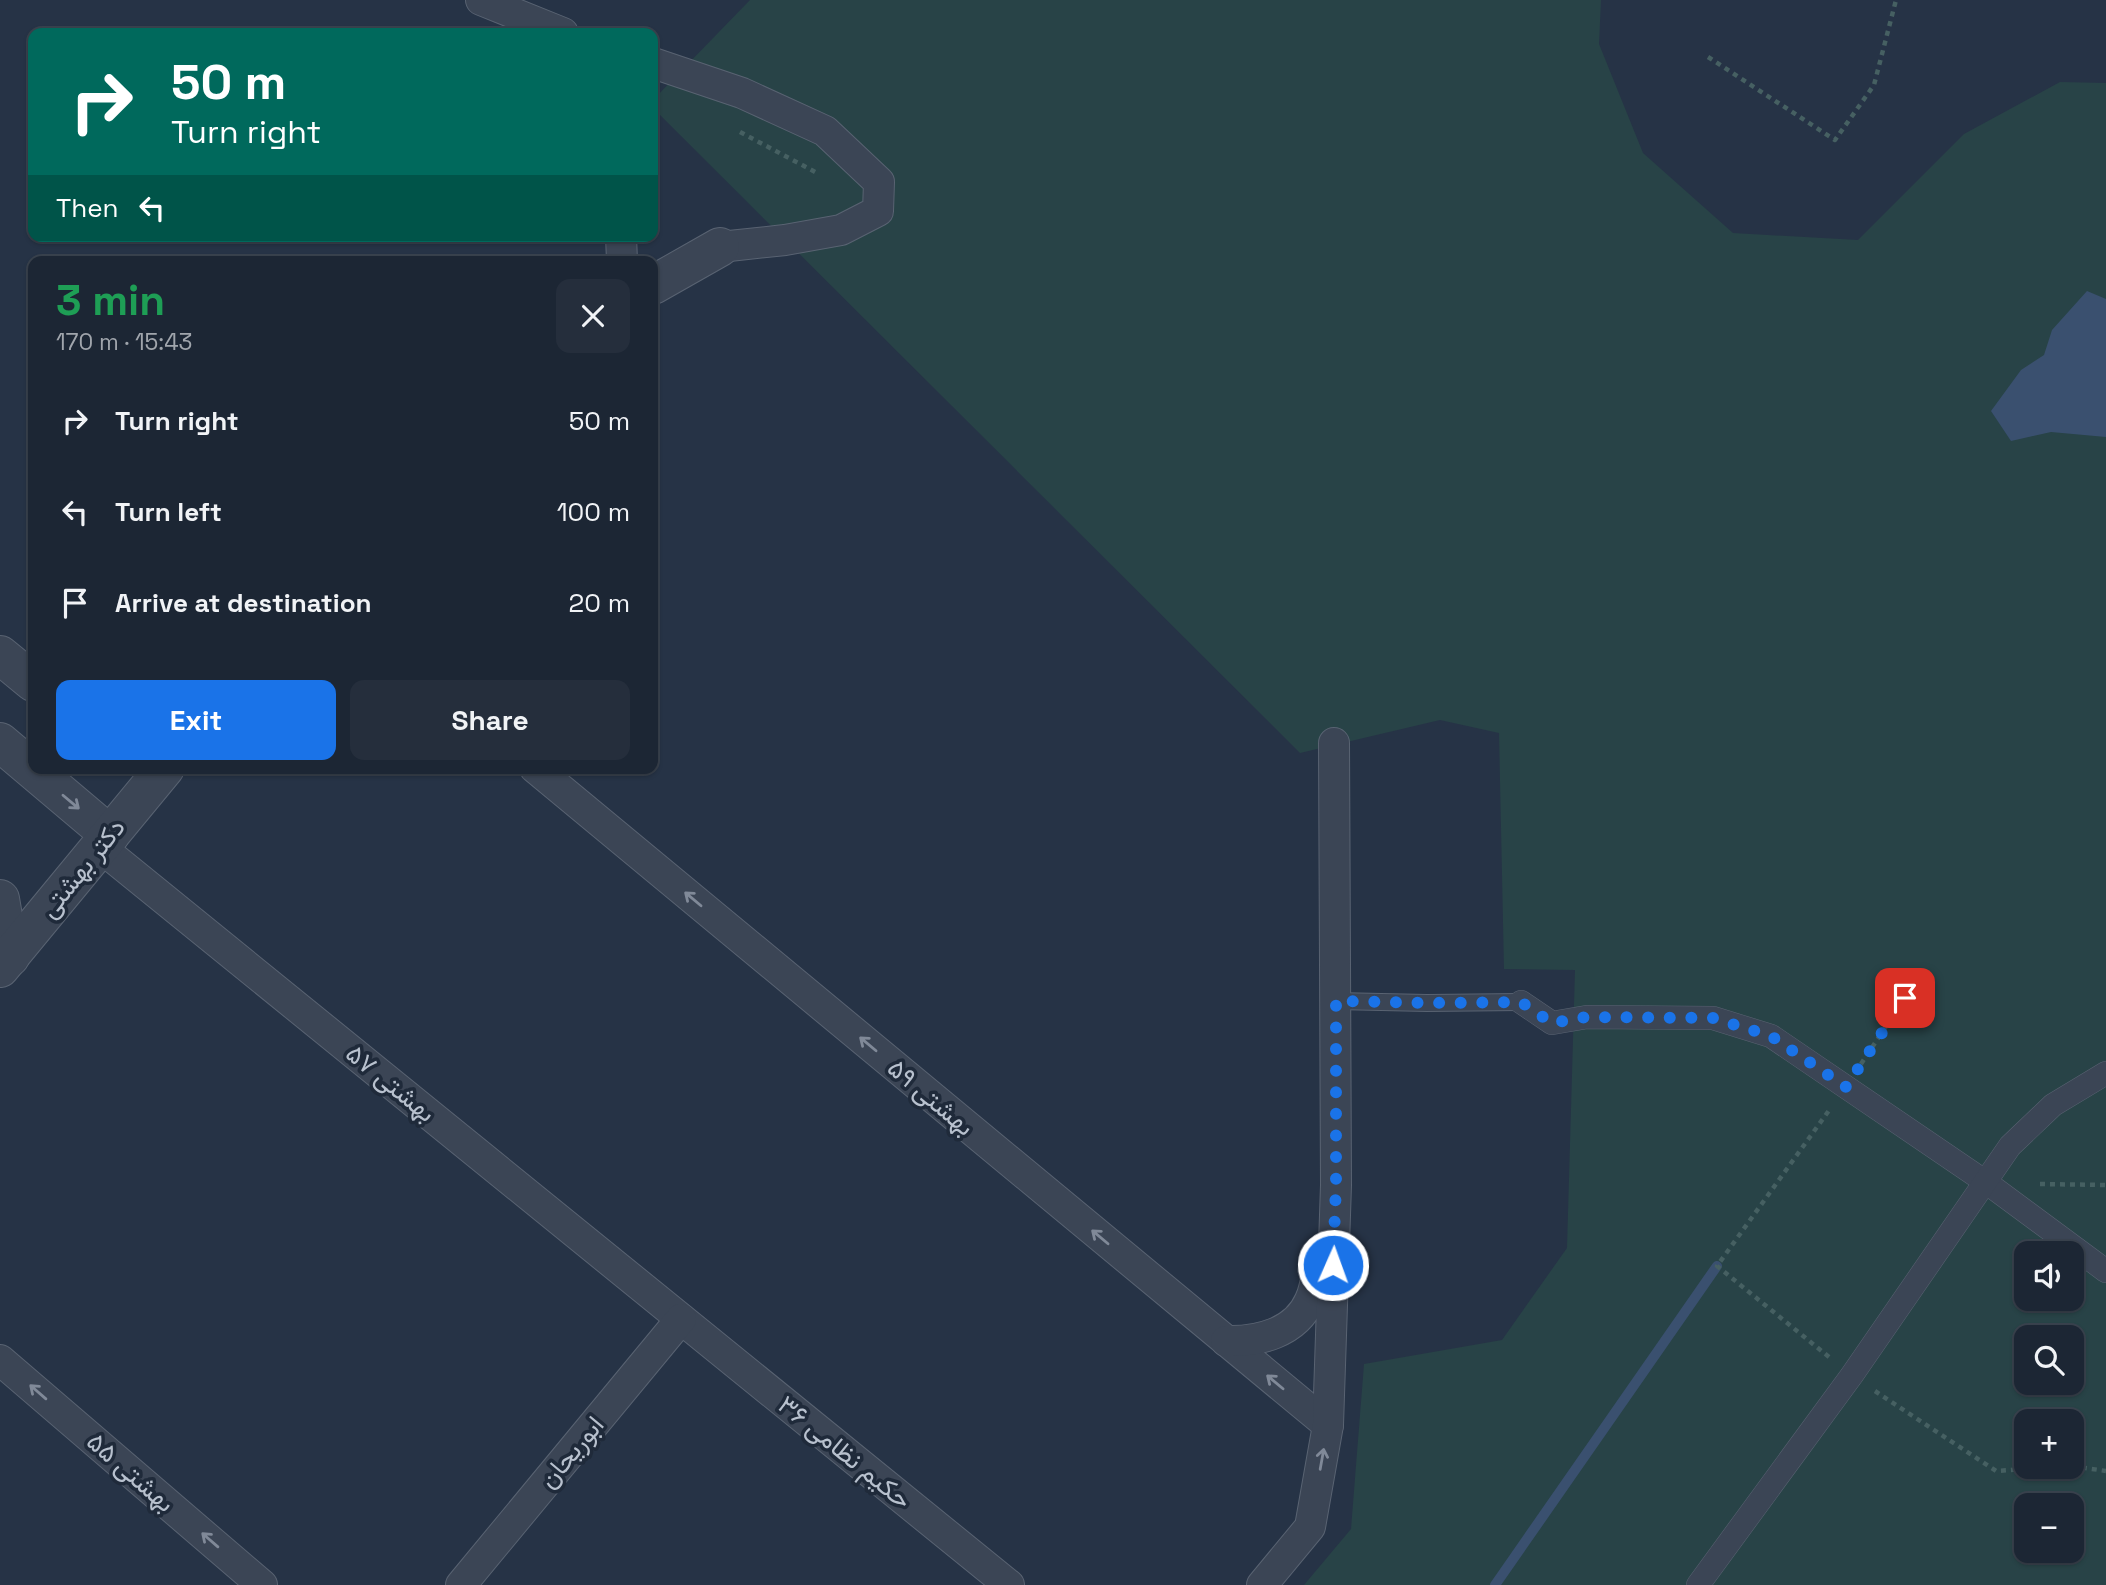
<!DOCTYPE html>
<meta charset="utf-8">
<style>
:root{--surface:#1c2634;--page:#252e3c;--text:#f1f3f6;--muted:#a0a5ac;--line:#3a434f;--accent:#1a73e8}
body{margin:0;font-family:"Space Grotesk",Vazirmatn,sans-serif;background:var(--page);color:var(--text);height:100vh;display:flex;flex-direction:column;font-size:26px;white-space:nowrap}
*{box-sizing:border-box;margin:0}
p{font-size:23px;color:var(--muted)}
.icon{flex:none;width:38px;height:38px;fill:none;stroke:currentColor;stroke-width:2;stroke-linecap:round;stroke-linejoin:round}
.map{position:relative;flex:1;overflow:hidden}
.drawer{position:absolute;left:28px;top:256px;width:630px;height:518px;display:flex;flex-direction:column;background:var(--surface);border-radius:14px;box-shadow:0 2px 5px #0004,0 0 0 2px var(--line)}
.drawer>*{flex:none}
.top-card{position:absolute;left:28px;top:28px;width:630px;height:214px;border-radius:14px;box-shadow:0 2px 5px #0004,0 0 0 2px var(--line);background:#00695c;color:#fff;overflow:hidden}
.controls{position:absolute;left:2014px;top:1241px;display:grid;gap:14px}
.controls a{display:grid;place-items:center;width:70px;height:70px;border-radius:14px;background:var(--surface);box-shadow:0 2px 5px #0004,0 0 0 2px var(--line);font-size:35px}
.pin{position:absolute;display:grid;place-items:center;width:60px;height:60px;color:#fff;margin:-30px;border-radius:14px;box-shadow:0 4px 10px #0006}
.me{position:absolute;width:77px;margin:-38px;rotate:2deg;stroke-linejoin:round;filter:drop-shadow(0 0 5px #0008)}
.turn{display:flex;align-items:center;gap:24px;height:147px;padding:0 28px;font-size:32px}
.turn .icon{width:91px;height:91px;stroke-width:2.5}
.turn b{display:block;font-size:49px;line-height:60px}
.then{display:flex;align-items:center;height:66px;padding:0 28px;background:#0003;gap:14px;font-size:26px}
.round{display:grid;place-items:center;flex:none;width:74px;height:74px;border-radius:14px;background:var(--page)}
.headline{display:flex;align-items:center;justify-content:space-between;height:119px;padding:0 28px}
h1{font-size:42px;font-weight:700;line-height:52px;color:#1e9e55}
.cta{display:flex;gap:14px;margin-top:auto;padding:14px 28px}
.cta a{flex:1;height:80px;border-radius:14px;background:var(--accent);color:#fff;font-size:28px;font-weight:700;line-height:80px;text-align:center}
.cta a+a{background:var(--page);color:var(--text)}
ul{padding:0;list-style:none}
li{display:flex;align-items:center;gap:21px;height:91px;padding:0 28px}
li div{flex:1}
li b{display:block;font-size:26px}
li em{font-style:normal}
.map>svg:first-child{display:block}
</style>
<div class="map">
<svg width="2106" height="1585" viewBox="0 0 2106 1585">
<rect width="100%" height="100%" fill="#263346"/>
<path fill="#284347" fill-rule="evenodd" d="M750,0h851l-2,44 44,109 90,80 125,7 106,-106 96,-52 46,1v1502h-802l47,-56 13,-165 138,-24 65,-92 8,-278 -71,-1 -5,-236 -59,-13 -140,33 -647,-645v-8zM2026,1253h46v45h-46zM2026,1337h46v45h-46zM2026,1421h46v45h-46zM2026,1505h46v45h-46z"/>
<path fill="#3a506f" d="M2087,291l19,8v138l-55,-5 -40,9 -20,-30 30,-41 23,-15 8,-25z"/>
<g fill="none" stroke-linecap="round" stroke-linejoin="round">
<path stroke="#3a506f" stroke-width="10" d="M1495,1585l222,-319"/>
<g stroke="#596372" stroke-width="18">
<path id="service" d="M1336,1001l91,2 94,-1"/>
</g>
<g stroke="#596372" stroke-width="24">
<g id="pedestrian">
<path d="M1521,1002l31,21 35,-6 126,1 58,18 216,147 119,88"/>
<path d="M1698,1585l154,-210 158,-229 43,-41 53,-32"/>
</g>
</g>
<g stroke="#596372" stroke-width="32">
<g id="minor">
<path d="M481,0l82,33"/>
<path d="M653,63l89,30 83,38 54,51 -1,29 -37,19 -56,10 -65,7"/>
<path d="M621,236l1,25"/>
<path d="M535,768l793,657"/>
<path d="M100,847l909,738"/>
<path d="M1226,1341c32,1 70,-8 84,-41 6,-12 7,-29 10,-43"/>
<path d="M0,1360l262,225"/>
<path d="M461,1585l220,-266"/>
<path d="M1262,1585l48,-58 18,-102 8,-240 -2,-442"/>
</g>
</g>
<g stroke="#596372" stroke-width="40">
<g id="tertiary">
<path d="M653,285l67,-38"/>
<path d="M0,655l33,27"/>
<path d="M0,742l110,93"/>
<path d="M0,899l10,58"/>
<path d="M0,968l165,-200"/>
</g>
</g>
<g stroke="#466062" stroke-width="4.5" stroke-dasharray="5 5" stroke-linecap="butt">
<path d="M1708,57l127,83 39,-55 22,-85"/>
<path d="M740,132l79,42"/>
<path d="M1861,1064l44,-66"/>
<path d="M2040,1184l66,1"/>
<path d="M1829,1357l-112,-91 113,-157"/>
<path d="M1875,1391l121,80 71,-5"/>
<path d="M2072,1466l34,5"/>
</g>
<use href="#service" stroke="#3b4555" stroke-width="16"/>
<use href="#pedestrian" stroke="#3b4555" stroke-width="23"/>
<use href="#minor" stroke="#3b4555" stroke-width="30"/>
<use href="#tertiary" stroke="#3b4555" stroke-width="38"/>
</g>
<defs><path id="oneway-shaft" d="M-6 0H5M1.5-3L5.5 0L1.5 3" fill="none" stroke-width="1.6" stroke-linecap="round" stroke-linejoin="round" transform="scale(1.75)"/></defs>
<g stroke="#808998">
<use href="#oneway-shaft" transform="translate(71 802) rotate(40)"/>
<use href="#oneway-shaft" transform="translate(693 899) rotate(-140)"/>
<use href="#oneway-shaft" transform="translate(868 1044) rotate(-140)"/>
<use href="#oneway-shaft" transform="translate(1100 1237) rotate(-140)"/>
<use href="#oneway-shaft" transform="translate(1275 1382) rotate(-140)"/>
<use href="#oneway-shaft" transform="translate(38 1392) rotate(-139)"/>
<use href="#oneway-shaft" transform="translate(1322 1459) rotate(-80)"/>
<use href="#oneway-shaft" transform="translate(210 1540) rotate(-139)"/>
</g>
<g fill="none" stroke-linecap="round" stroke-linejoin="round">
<path stroke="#1a73e8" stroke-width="12" stroke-dasharray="0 21.6" d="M1333,1265l3,-80v-184l91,2 94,-1 31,21 35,-6 126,1 58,18 75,51 59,-89"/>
</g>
<g text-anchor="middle" stroke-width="7" stroke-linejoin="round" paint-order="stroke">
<g font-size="26" fill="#b8c1ce" stroke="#1f2a3a">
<text transform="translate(82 868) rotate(-51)" y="9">دکتر بهشتی</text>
<text transform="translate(391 1083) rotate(39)" y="9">بهشتی ۵۷</text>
<text transform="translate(931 1097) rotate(40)" y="9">بهشتی ۵۹</text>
<text transform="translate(571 1452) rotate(-50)" y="9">ابوریحان</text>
<text transform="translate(845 1452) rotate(39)" y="9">حکیم نظامی ۳۶</text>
<text transform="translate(131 1472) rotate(41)" y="9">بهشتی ۵۵</text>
</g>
</g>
</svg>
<div class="controls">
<a><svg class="icon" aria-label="sound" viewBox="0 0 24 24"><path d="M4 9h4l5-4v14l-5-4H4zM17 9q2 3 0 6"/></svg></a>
<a><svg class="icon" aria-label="search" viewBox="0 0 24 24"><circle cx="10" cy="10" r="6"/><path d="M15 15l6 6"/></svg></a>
<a>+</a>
<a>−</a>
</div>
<div class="pin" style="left:1905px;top:998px;background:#d93025"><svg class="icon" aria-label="arrive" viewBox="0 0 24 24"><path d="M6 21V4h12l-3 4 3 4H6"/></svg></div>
<svg class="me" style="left:1333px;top:1265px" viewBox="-20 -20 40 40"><circle r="17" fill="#1a73e8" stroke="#fff" stroke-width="3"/><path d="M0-11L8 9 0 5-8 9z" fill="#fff"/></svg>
<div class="top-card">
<div class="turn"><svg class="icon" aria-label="right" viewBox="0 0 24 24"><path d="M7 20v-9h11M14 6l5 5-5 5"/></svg><div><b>50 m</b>Turn right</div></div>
<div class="then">Then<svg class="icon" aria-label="left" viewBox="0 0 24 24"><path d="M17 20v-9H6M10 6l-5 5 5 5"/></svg></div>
</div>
<section class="drawer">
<div class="headline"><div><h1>3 min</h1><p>170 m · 15:43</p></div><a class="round"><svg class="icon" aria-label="close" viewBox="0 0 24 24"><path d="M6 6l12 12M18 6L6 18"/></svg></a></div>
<ul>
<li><svg class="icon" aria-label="right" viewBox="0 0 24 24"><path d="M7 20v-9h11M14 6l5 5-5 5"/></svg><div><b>Turn right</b></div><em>50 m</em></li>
<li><svg class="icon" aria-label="left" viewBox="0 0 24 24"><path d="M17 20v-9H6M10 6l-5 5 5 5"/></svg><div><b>Turn left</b></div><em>100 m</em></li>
<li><svg class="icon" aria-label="arrive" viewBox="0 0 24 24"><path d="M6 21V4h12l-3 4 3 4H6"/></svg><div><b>Arrive at destination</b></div><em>20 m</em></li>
</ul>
<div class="cta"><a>Exit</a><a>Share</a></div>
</section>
</div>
